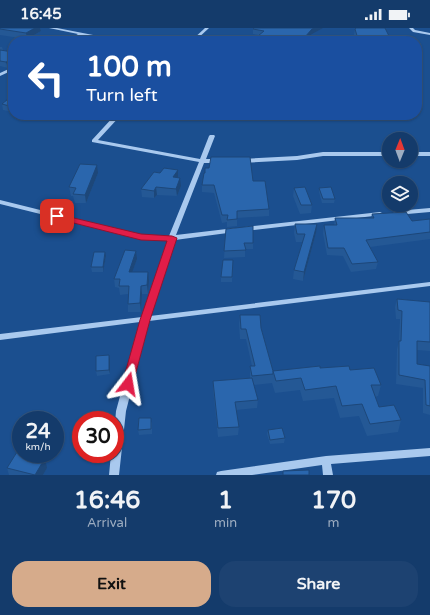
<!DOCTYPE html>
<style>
:root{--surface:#143b6b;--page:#1d4271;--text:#f1f3f6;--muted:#9dadc1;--line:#33557e;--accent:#d6ab8b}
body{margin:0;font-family:"Varela Round",sans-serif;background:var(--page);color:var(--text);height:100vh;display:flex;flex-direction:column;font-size:15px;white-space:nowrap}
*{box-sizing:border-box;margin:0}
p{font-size:13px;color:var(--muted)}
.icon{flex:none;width:22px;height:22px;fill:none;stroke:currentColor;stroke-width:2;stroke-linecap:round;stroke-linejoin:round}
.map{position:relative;height:447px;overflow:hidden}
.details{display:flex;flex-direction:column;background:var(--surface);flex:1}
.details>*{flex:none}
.guide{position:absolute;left:8px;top:8px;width:414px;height:84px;border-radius:16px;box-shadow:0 1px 3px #0004,0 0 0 1px var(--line);background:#1a4fa0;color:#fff;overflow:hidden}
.needle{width:26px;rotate:1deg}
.buttons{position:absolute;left:382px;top:104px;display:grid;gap:8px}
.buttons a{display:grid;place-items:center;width:36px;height:36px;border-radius:50%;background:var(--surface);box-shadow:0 1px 3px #0004,0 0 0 1px var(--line);font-size:20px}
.speed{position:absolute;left:12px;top:383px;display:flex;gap:8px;font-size:20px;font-weight:700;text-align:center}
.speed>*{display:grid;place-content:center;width:52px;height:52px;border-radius:50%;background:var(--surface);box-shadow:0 1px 3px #0004,0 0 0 1px var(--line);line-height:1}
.speed small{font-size:10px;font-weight:400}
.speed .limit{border:6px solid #d22;background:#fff;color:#111}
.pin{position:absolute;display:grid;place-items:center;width:34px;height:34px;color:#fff;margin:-17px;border-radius:8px;box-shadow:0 2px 6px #0006}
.me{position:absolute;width:44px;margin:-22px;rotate:14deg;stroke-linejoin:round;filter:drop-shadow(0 0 3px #0008)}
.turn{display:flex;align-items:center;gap:14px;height:84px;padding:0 12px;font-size:18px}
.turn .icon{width:52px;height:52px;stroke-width:2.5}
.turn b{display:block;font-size:28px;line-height:34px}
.eta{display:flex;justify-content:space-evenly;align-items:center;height:68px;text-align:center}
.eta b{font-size:24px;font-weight:700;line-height:28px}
.button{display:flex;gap:8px;margin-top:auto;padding:8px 12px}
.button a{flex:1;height:46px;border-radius:16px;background:var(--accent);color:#111;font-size:16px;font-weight:700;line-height:46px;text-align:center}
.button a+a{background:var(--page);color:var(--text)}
.status{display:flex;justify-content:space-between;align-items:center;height:28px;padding:0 20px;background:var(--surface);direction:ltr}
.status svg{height:11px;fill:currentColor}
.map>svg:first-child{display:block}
</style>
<div class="status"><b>16:45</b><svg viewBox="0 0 49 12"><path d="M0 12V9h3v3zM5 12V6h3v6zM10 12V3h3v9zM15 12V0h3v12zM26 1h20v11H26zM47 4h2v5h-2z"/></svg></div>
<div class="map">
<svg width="430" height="447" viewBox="0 0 430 447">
<rect width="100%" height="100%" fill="#1b4f8f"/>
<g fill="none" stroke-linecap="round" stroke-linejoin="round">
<g fill="#a9c9ee" fill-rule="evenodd">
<path d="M49,0h8l67,13h-9l-33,-6 -11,6h-5l12,-7z"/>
<path d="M205,0h4l-14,13h-4z"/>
<path d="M409,0h4l2,2 15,3v2l-17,-3z"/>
<path d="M13,39v3l-13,6v-3z"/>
<path d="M115,87h6l-23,25 102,19 9,-23 1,-1h4l1,1 -9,23h13l3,2 -3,2h-15l-28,72 59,-7 3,2 -3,2 -60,8 -25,76 280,-34v4l-281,35 -23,90 -7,64h-10l2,-21h4v-31l1,-12 24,-89 -140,18v-6l142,-17 26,-77 -27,-1 -141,-35v-4l141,35 28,1 30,-74 -107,-20v-2z"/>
<path d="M323,124h66v4h-66l-26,4 -55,3 -3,-2 3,-2 55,-3z"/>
<rect x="411" y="124" width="19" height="4"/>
<path d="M430,180v4l-34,3 -3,-2 3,-2z"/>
<path d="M380,184l2,1 1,1 -1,1 -137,16 -3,-2 3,-2z"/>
<path d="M430,420v8l-99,8 2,11h-10l-1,-10 -70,10h-36l1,-3 4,-1 105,-15z"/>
</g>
</g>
<g fill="#245895">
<path d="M0,0h40l1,3 -14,8 -27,-4z"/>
<path d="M253,1l59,5 -7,7h-13l-39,-7z"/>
<path d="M355,1l36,11 -1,1h-34l-2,-6z"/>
<path d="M0,19h2l1,3 10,2v14l-5,2 -8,-2z"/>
<path d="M13,57v7l-2,-1 -1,-5z"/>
<path d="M13,67v17l-10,-2 -1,-6z"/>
<path d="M24,87h45l-7,6 -12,-1 -16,-4 -2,1z"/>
<path d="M209,140l44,13 16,28v7l-32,2v8l-10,1v-5l-5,1 -8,-30 -12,-1v-7l3,-12z"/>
<path d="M98,145l-12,30h-11l-2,-7h-2l-2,-9z"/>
<path d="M178,150l3,8 -4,10 -20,-1 -3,3 -12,-1 -1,-8z"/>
<path d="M294,160l18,17 -1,8 -11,1 -7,-18z"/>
<path d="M319,160l16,11 -1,4h-12l-3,-11z"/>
<path d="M372,186l40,7 18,-2v20l-60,8 8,15 -2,7 -25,3 -8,-16 -16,-1 -4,-22 1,-8h10l1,-7h36z"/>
<path d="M295,196l21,9 -13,48 -10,-2 1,-9 8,-28h-6l-2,-9z"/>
<path d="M226,201l27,14v6h-8v8l-21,1z"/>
<path d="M106,228l-3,16h-11l-1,-5z"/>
<path d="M137,231l-5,13 17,9 -1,13h-6l-1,18h-13v-18l-8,1 -1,-7 -4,-1 -1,-8z"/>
<path d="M233,232l-1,22h-11v-5z"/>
<path d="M397,271l33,3v49l-13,-1v14l13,2v49l-7,-2v-25l-27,-4 1,-35 2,-8 1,-22h-4l-1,-12z"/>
<path d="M240,287l21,13 12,43 47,-3 30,2 31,15 -3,11 -3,1 4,10 22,13 -3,12 -31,4 -8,-20 -19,2 -6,-20 -31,3 -3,-11 -25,3 -3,-10 -18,2 4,15 -1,8 -21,2 3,17 -1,8 -20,2 -5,-48v-8l37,-3v-12h2l-6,-27h-6l-1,-15z"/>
<path d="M109,327l1,4v15l-13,2 -1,-5z"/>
<path d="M152,394v12l-13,1 -1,-5z"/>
<path d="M268,402l17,8 -1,5 -14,1 -3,-10z"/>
<path d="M7,440h40l-4,7h-34z"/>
</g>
<g fill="#1d4779">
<path d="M35,0h5l1,3 -14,8 -1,-6z"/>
<path d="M315,0h8l-11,6 -7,7h-2l1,-3 8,-9z"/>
<path d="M289,8l-1,5h-3z"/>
<path d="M12,32l1,6 -5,2 -2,-6z"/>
<path d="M61,87h8l-7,6z"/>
<path d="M97,137l1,8 -12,30 -1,-8z"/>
<path d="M178,142v8l-5,-1z"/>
<path d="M180,150l1,8 -4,10 -1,-7z"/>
<path d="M156,159l1,8 -3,3v-7z"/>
<path d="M317,196l-1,9 -13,48 1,-9z"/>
<path d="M136,223l1,8 -8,22v-9z"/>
<path d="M105,224l1,4 -3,16v-5z"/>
<path d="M148,244l1,9 -1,13 -1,-9z"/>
<path d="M141,258l1,8 -1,18 -1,-9z"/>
<path d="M109,327l1,4v15l-1,-4z"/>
<path d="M45,430l2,10 -4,7h-8z"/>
</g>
<g fill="#2a66ad" stroke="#1d4779">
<path d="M0,0h35l-9,5 -26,-4z"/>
<path d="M254,0h61l-3,1 -8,9 -15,-2 -4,5h-33l12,-10 -11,-2z"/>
<path d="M356,0h29l6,12 -33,-1 -3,-10z"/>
<path d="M116,9l24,4h-31z"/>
<path d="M0,22l13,2v10l-1,-2 -6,2 -6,-1z"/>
<path d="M13,67v12l-11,-3z"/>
<path d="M211,129h39l3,24h12l4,28 -32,2v8l-10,1 1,-5h-6l-8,-30h-12l2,-12h1v-5h4z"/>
<path d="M80,136l17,1 -12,30 -12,-1 3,-6 -7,-1z"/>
<path d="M164,140l14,2 -5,7 7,1 -4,11 -20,-2 -2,4 -13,-2 13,-17 6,1z"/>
<path d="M305,159l7,18h-11l-7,-17z"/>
<path d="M331,159l4,12h-12l-4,-11z"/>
<path d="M406,184l6,9 18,-2v13l-64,8 12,22 -26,2 -8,-16h-16l-4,-23h13l-2,-7h39l-2,-4z"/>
<path d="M295,196h22l-13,48 -10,-2 11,-36h-8z"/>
<path d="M253,198v17h-9l2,7 -22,1 2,-22z"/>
<path d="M125,222l11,1 -7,21h19l-1,13 -6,1 -1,17 -12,1 1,-18h-10l1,-7h-6z"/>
<path d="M94,224h11l-2,15h-12z"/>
<path d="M223,232h10l-1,17h-11z"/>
<path d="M397,271l33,3v40l-13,-1v23l13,2v40l-4,-1 -1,-25 -26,-5v-34h2l1,-30 -4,-1z"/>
<path d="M240,287h20l1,13 12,43v3l-21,2 -2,-10h5l-9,-37h-5z"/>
<path d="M109,327v15l-13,1v-15z"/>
<path d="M320,338v2l29,-2 1,4 24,-2 7,17h-10l8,22 15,-2 7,15 -31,4 -8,-20 -20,2 -6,-20 -31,4 -4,-12 -25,3 -3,-10z"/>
<path d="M252,350l6,22 -23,2 4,25 -21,1 -5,-47z"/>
<path d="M139,390h12v11l-13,1z"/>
<path d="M282,400l3,10 -15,2 -2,-10z"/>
<path d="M17,424l4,1v1h5l19,4 -10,17 -28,-7z"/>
<path d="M309,442v5h-26v-4z"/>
</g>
<path fill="#e11d48" stroke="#92132f" d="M57,186l84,20 31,2 5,2 -27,82 -18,67 -4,2 -5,-2 -1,-3 18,-64 27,-79 -26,-1 -87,-22 -2,-2 2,-1z"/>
</svg>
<div class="buttons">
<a><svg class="needle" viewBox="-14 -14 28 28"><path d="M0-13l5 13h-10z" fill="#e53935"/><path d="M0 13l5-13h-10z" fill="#9dadc1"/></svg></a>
<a><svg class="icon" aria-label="layers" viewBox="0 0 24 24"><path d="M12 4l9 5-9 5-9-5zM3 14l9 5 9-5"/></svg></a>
</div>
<div class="speed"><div>24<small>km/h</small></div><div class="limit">30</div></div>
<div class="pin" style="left:57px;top:188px;background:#d93025"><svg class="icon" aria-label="arrive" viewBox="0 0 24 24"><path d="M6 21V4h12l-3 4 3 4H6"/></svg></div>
<svg class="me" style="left:128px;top:356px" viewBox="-20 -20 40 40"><path d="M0-17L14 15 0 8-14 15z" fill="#e11d48" stroke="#fff" stroke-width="4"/></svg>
<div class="guide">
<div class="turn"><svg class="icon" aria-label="left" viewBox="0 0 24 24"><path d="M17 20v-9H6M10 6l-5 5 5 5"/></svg><div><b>100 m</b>Turn left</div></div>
</div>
</div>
<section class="details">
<div class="eta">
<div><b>16:46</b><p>Arrival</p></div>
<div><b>1</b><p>min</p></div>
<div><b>170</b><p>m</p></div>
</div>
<div class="button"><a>Exit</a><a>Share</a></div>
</section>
